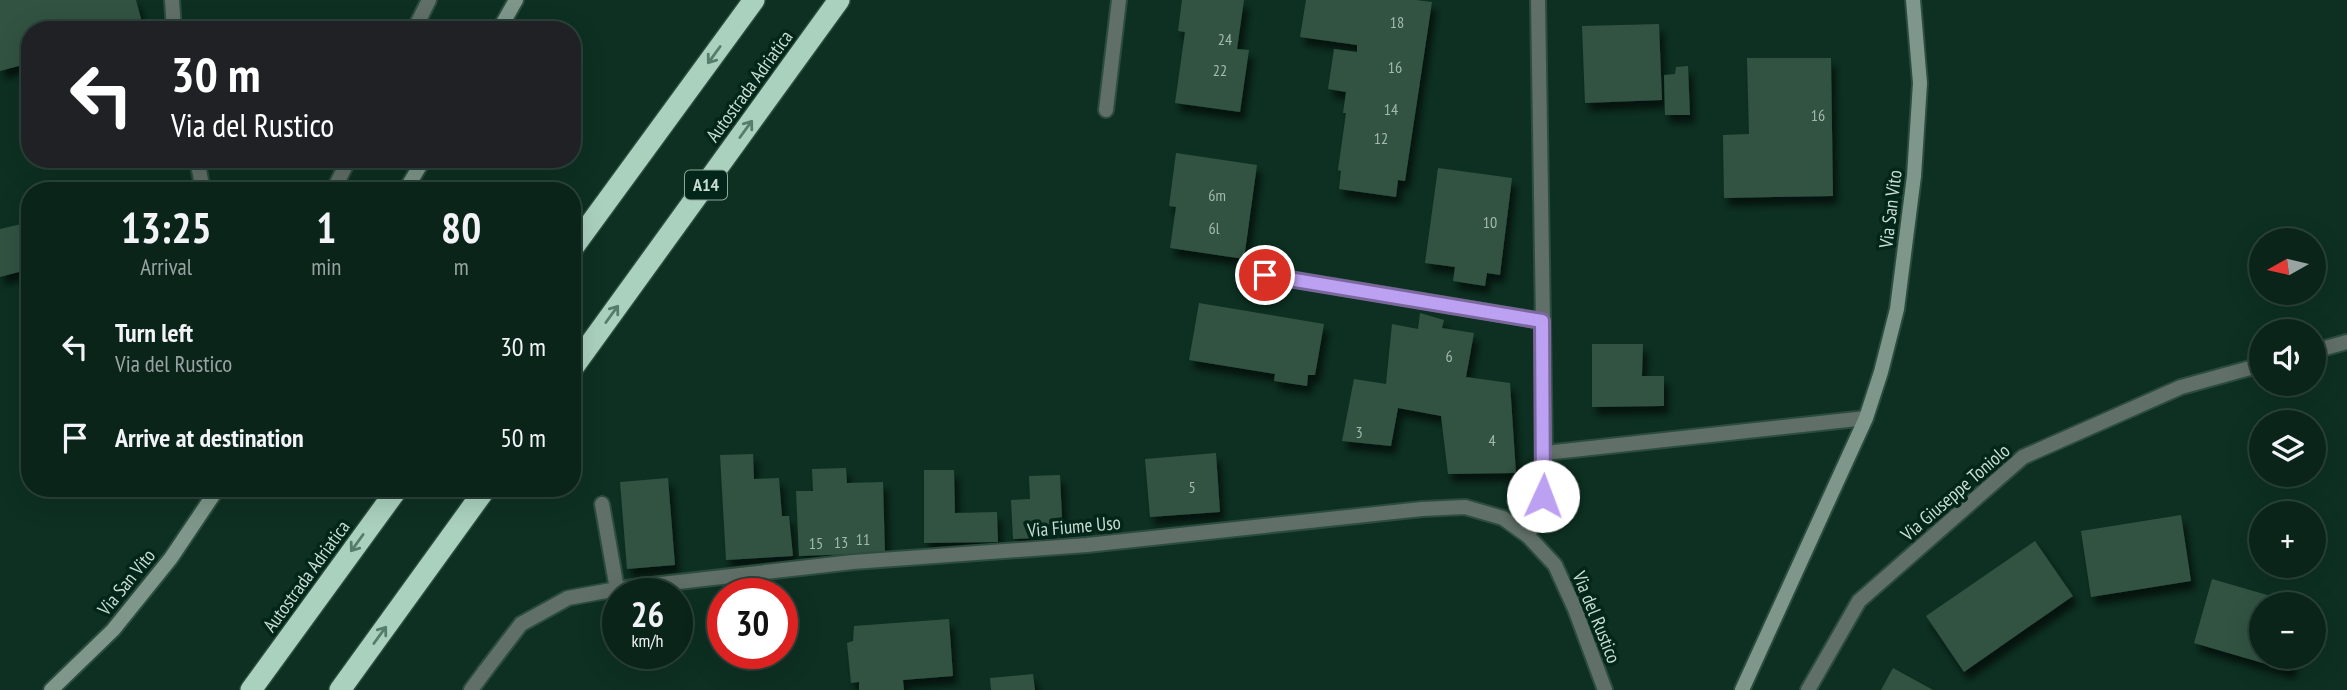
<!DOCTYPE html>
<meta charset="utf-8">
<style>
:root{--surface:#0a241a;--page:#132c23;--text:#f1f3f6;--muted:#99a4a2;--line:#2a4139}
body{margin:0;font-family:"PT Sans Narrow",sans-serif;background:var(--page);color:var(--text);height:100vh;display:flex;flex-direction:column;font-size:26px;white-space:nowrap}
*{box-sizing:border-box;margin:0}
p{font-size:23px;color:var(--muted)}
.icon{flex:none;width:38px;height:38px;fill:none;stroke:currentColor;stroke-width:2;stroke-linecap:round;stroke-linejoin:round}
.map{position:relative;flex:1;overflow:hidden}
.side{position:absolute;left:21px;top:182px;width:560px;height:315px;display:flex;flex-direction:column;background:var(--surface);border-radius:28px;box-shadow:0 7px 28px #0002,0 0 0 2px var(--line)}
.side>*{flex:none}
.banner{position:absolute;left:21px;top:21px;width:560px;height:147px;border-radius:28px;box-shadow:0 7px 28px #0002,0 0 0 2px var(--line);background:#202124;color:#fff;overflow:hidden}
.needle{width:46px;rotate:262deg}
.controls{position:absolute;left:2249px;top:228px;display:grid;gap:14px}
.controls a{display:grid;place-items:center;width:77px;height:77px;border-radius:50%;background:var(--surface);box-shadow:0 7px 28px #0002,0 0 0 2px var(--line);font-size:35px}
.speed{position:absolute;left:602px;top:578px;display:flex;gap:14px;font-size:35px;font-weight:700;text-align:center}
.speed>*{display:grid;place-content:center;width:91px;height:91px;border-radius:50%;background:var(--surface);box-shadow:0 7px 28px #0002,0 0 0 2px var(--line);line-height:1}
.speed small{font-size:18px;font-weight:400}
.speed .limit{border:10px solid #d22;background:#fff;color:#111}
.pin{position:absolute;display:grid;place-items:center;width:60px;height:60px;color:#fff;margin:-30px;border:4px solid #fff;border-radius:50%;box-shadow:0 2px 7px #0007}
.me{position:absolute;width:77px;margin:-38px;rotate:2deg;stroke-linejoin:round;filter:drop-shadow(0 0 5px #0008)}
.turn{display:flex;align-items:center;gap:24px;height:147px;padding:0 35px;font-size:32px}
.turn .icon{width:91px;height:91px;stroke-width:2.5}
.turn b{display:block;font-size:49px;line-height:60px}
.eta{display:flex;justify-content:space-evenly;align-items:center;height:119px;text-align:center}
.eta b{font-size:42px;font-weight:700;line-height:49px}
ul{padding:0;list-style:none}
li{display:flex;align-items:center;gap:21px;height:91px;padding:0 35px}
li div{flex:1}
li b{display:block;font-size:26px}
li em{font-style:normal}
.map>svg:first-child{display:block}
</style>
<div class="map">
<svg width="2347" height="690" viewBox="0 0 2347 690">
<defs>
<filter id="shadow"><feDropShadow dx="4.5" dy="8" stdDeviation="3.5" flood-color="#0009"/></filter>
</defs>
<rect width="100%" height="100%" fill="#0d3022"/>
<g fill="#305343" filter="url(#shadow)">
<path d="M0,0h136l8,30h-114v33l-30,8z"/>
<path d="M1182,0h62l-7,49 12,1 -9,62 -65,-9 10,-71 -7,-1z"/>
<path d="M1306,0h110l16,2 -27,179 -7,-1 -2,17 -57,-8 2,-18 -3,-1 8,-57h-3l3,-21 -18,-3 6,-40 23,3v-7l-57,-8z"/>
<path d="M1659,24l3,76 -77,3 -3,-77z"/>
<path d="M1747,58h84l2,138 -109,2 -1,-63 26,-1z"/>
<path d="M1688,66l2,49h-25l-1,-40 11,-1 1,-7z"/>
<path d="M1176,153l81,12 -13,94 -74,-11 6,-41 -7,-1z"/>
<path d="M1438,168l74,10 -12,97 -13,-2 -2,13 -32,-5 2,-14 -30,-4z"/>
<path d="M30,222v47l-30,8v-48z"/>
<path d="M1199,303l125,21 -9,51h-7l-1,11 -33,-5 1,-7 -86,-14z"/>
<path d="M1420,313l24,7 -2,8 32,5 -8,44 44,6 6,90 -68,1 -7,-58 -43,-8 -7,38 -49,-5 12,-62 32,5 6,-60 26,5z"/>
<path d="M1592,344h51l-1,32h22v30l-72,1z"/>
<path d="M1216,453l4,59 -70,5 -5,-58z"/>
<path d="M753,454l1,25 25,-1 3,38h7l4,40 -67,4 -6,-105z"/>
<path d="M846,468l1,15 36,-1 2,71 -86,3 -3,-65h17l-1,-22z"/>
<path d="M924,470h30l1,43 42,-1 1,30 -74,1z"/>
<path d="M1060,475l3,62 -50,2 -2,-39 19,-1 -1,-23z"/>
<path d="M668,478l7,87 -48,4 -7,-87z"/>
<path d="M2181,515l10,66 -100,16 -10,-66z"/>
<path d="M2035,541l38,55 -109,76 -38,-56z"/>
<path d="M2212,579l83,24 -34,1v52h33l-4,15 -96,-28z"/>
<path d="M949,619l4,57 -50,4 1,10h-45v-8l-8,1 -4,-40 6,-2 1,-15z"/>
<path d="M1893,668l40,22h-52z"/>
<path d="M1033,674l2,16h-44l-1,-12z"/>
</g>
<g fill="none" stroke-linecap="round" stroke-linejoin="round">
<g stroke="#2b4c3e" stroke-width="18">
<g id="lane">
<path d="M602,504l15,85"/>
<path d="M471,690l14,-19"/>
</g>
</g>
<g stroke="#2b4c3e" stroke-width="18">
<g id="street">
<path d="M172,0l2,30"/>
<path d="M414,30l15,-30"/>
<path d="M1106,110l13,-110"/>
<path d="M197,159l6,32"/>
<path d="M333,191l16,-32"/>
<path d="M1266,275l277,46"/>
<path d="M2314,351l33,-9"/>
<path d="M1545,453l321,-35"/>
<path d="M1528,536l15,-40 2,-43 -7,-453"/>
<path d="M485,671l36,-47 47,-26 49,-9 236,-27 234,-17 335,-36 43,-2 38,11 25,18 27,29 20,44 30,81"/>
<path d="M1808,690l51,-89 164,-144 158,-70 80,-22"/>
</g>
</g>
<g stroke="#2b4c3e" stroke-width="18">
<g id="secondary">
<path d="M499,30l17,-30"/>
<path d="M405,191l19,-32"/>
<path d="M51,690l62,-60 58,-72 47,-70"/>
<path d="M1742,690l124,-272 15,-46 16,-63 17,-133 6,-93 -7,-83"/>
</g>
</g>
<g stroke="#2b4c3e" stroke-width="24">
<g id="highway">
<path d="M572,249l182,-249"/>
<path d="M572,369l267,-369"/>
<path d="M251,690l147,-202"/>
<path d="M340,690l146,-202"/>
</g>
</g>
<use href="#lane" stroke="#606f67" stroke-width="14"/>
<use href="#street" stroke="#606f67" stroke-width="14"/>
<use href="#secondary" stroke="#7e978a" stroke-width="14"/>
<use href="#highway" stroke="#aad1be" stroke-width="21"/>
</g>
<defs><path id="oneway-shaft" d="M-6 0H5M1.5-3L5.5 0L1.5 3" fill="none" stroke-width="1.6" stroke-linecap="round" stroke-linejoin="round" transform="scale(1.75)"/></defs>
<g stroke="#567c6c">
<use href="#oneway-shaft" transform="translate(714 55) rotate(126)"/>
<use href="#oneway-shaft" transform="translate(746 129) rotate(-54)"/>
<use href="#oneway-shaft" transform="translate(612 314) rotate(-54)"/>
<use href="#oneway-shaft" transform="translate(357 543) rotate(126)"/>
<use href="#oneway-shaft" transform="translate(380 635) rotate(-54)"/>
</g>
<g fill="none" stroke-linecap="round" stroke-linejoin="round">
<g stroke="#7a689d" stroke-width="18">
<path id="route" d="M1265,275l277,46 1,175"/>
</g>
<use href="#route" stroke="#bca0f2" stroke-width="12"/>
</g>
<g text-anchor="middle" stroke-width="7" stroke-linejoin="round" paint-order="stroke">
<g font-size="16" fill="#a4bab0">
<text x="1397" y="28">18</text>
<text x="1225" y="45">24</text>
<text x="1395" y="73">16</text>
<text x="1220" y="76">22</text>
<text x="1391" y="115">14</text>
<text x="1818" y="121">16</text>
<text x="1381" y="144">12</text>
<text x="1217" y="201">6m</text>
<text x="1490" y="228">10</text>
<text x="1214" y="234">6l</text>
<text x="1449" y="362">6</text>
<text x="1359" y="438">3</text>
<text x="1492" y="446">4</text>
<text x="1192" y="493">5</text>
<text x="863" y="545">11</text>
<text x="841" y="548">13</text>
<text x="816" y="549">15</text>
</g>
<rect fill="#022619" stroke="#8ea69c" stroke-width="2" x="685" y="170.5" width="42" height="29" rx="5"/>
<g font-size="18" font-weight="bold" fill="#caddd4">
<text x="706" y="191">A14</text>
</g>
<g font-size="19" fill="#caddd4" stroke="#022619">
<text transform="translate(749 86) rotate(-54)" y="7">Autostrada Adriatica</text>
<text transform="translate(1890 209) rotate(-83)" y="7">Via San Vito</text>
<text transform="translate(1955 492) rotate(-41)" y="7">Via Giuseppe Toniolo</text>
<text transform="translate(1074 526) rotate(-5)" y="7">Via Fiume Uso</text>
<text transform="translate(306 576) rotate(-54)" y="7">Autostrada Adriatica</text>
<text transform="translate(126 582) rotate(-51)" y="7">Via San Vito</text>
<text transform="translate(1597 617) rotate(68)" y="7">Via del Rustico</text>
</g>
</g>
</svg>
<div class="controls">
<a><svg class="needle" viewBox="-14 -14 28 28"><path d="M0-13l5 13h-10z" fill="#e53935"/><path d="M0 13l5-13h-10z" fill="#99a4a2"/></svg></a>
<a><svg class="icon" aria-label="sound" viewBox="0 0 24 24"><path d="M4 9h4l5-4v14l-5-4H4zM17 9q2 3 0 6"/></svg></a>
<a><svg class="icon" aria-label="layers" viewBox="0 0 24 24"><path d="M12 4l9 5-9 5-9-5zM3 14l9 5 9-5"/></svg></a>
<a>+</a>
<a>−</a>
</div>
<div class="speed"><div>26<small>km/h</small></div><div class="limit">30</div></div>
<div class="pin" style="left:1265px;top:275px;background:#d93025"><svg class="icon" aria-label="arrive" viewBox="0 0 24 24"><path d="M6 21V4h12l-3 4 3 4H6"/></svg></div>
<svg class="me" style="left:1543px;top:496px" viewBox="-20 -20 40 40"><circle r="19" fill="#fff"/><path d="M0-13L10 11 0 6-10 11z" fill="#bca0f2"/></svg>
<div class="banner">
<div class="turn"><svg class="icon" aria-label="left" viewBox="0 0 24 24"><path d="M17 20v-9H6M10 6l-5 5 5 5"/></svg><div><b>30 m</b>Via del Rustico</div></div>
</div>
<section class="side">
<div class="eta">
<div><b>13:25</b><p>Arrival</p></div>
<div><b>1</b><p>min</p></div>
<div><b>80</b><p>m</p></div>
</div>
<ul>
<li><svg class="icon" aria-label="left" viewBox="0 0 24 24"><path d="M17 20v-9H6M10 6l-5 5 5 5"/></svg><div><b>Turn left</b><p>Via del Rustico</p></div><em>30 m</em></li>
<li><svg class="icon" aria-label="arrive" viewBox="0 0 24 24"><path d="M6 21V4h12l-3 4 3 4H6"/></svg><div><b>Arrive at destination</b></div><em>50 m</em></li>
</ul>
</section>
</div>
